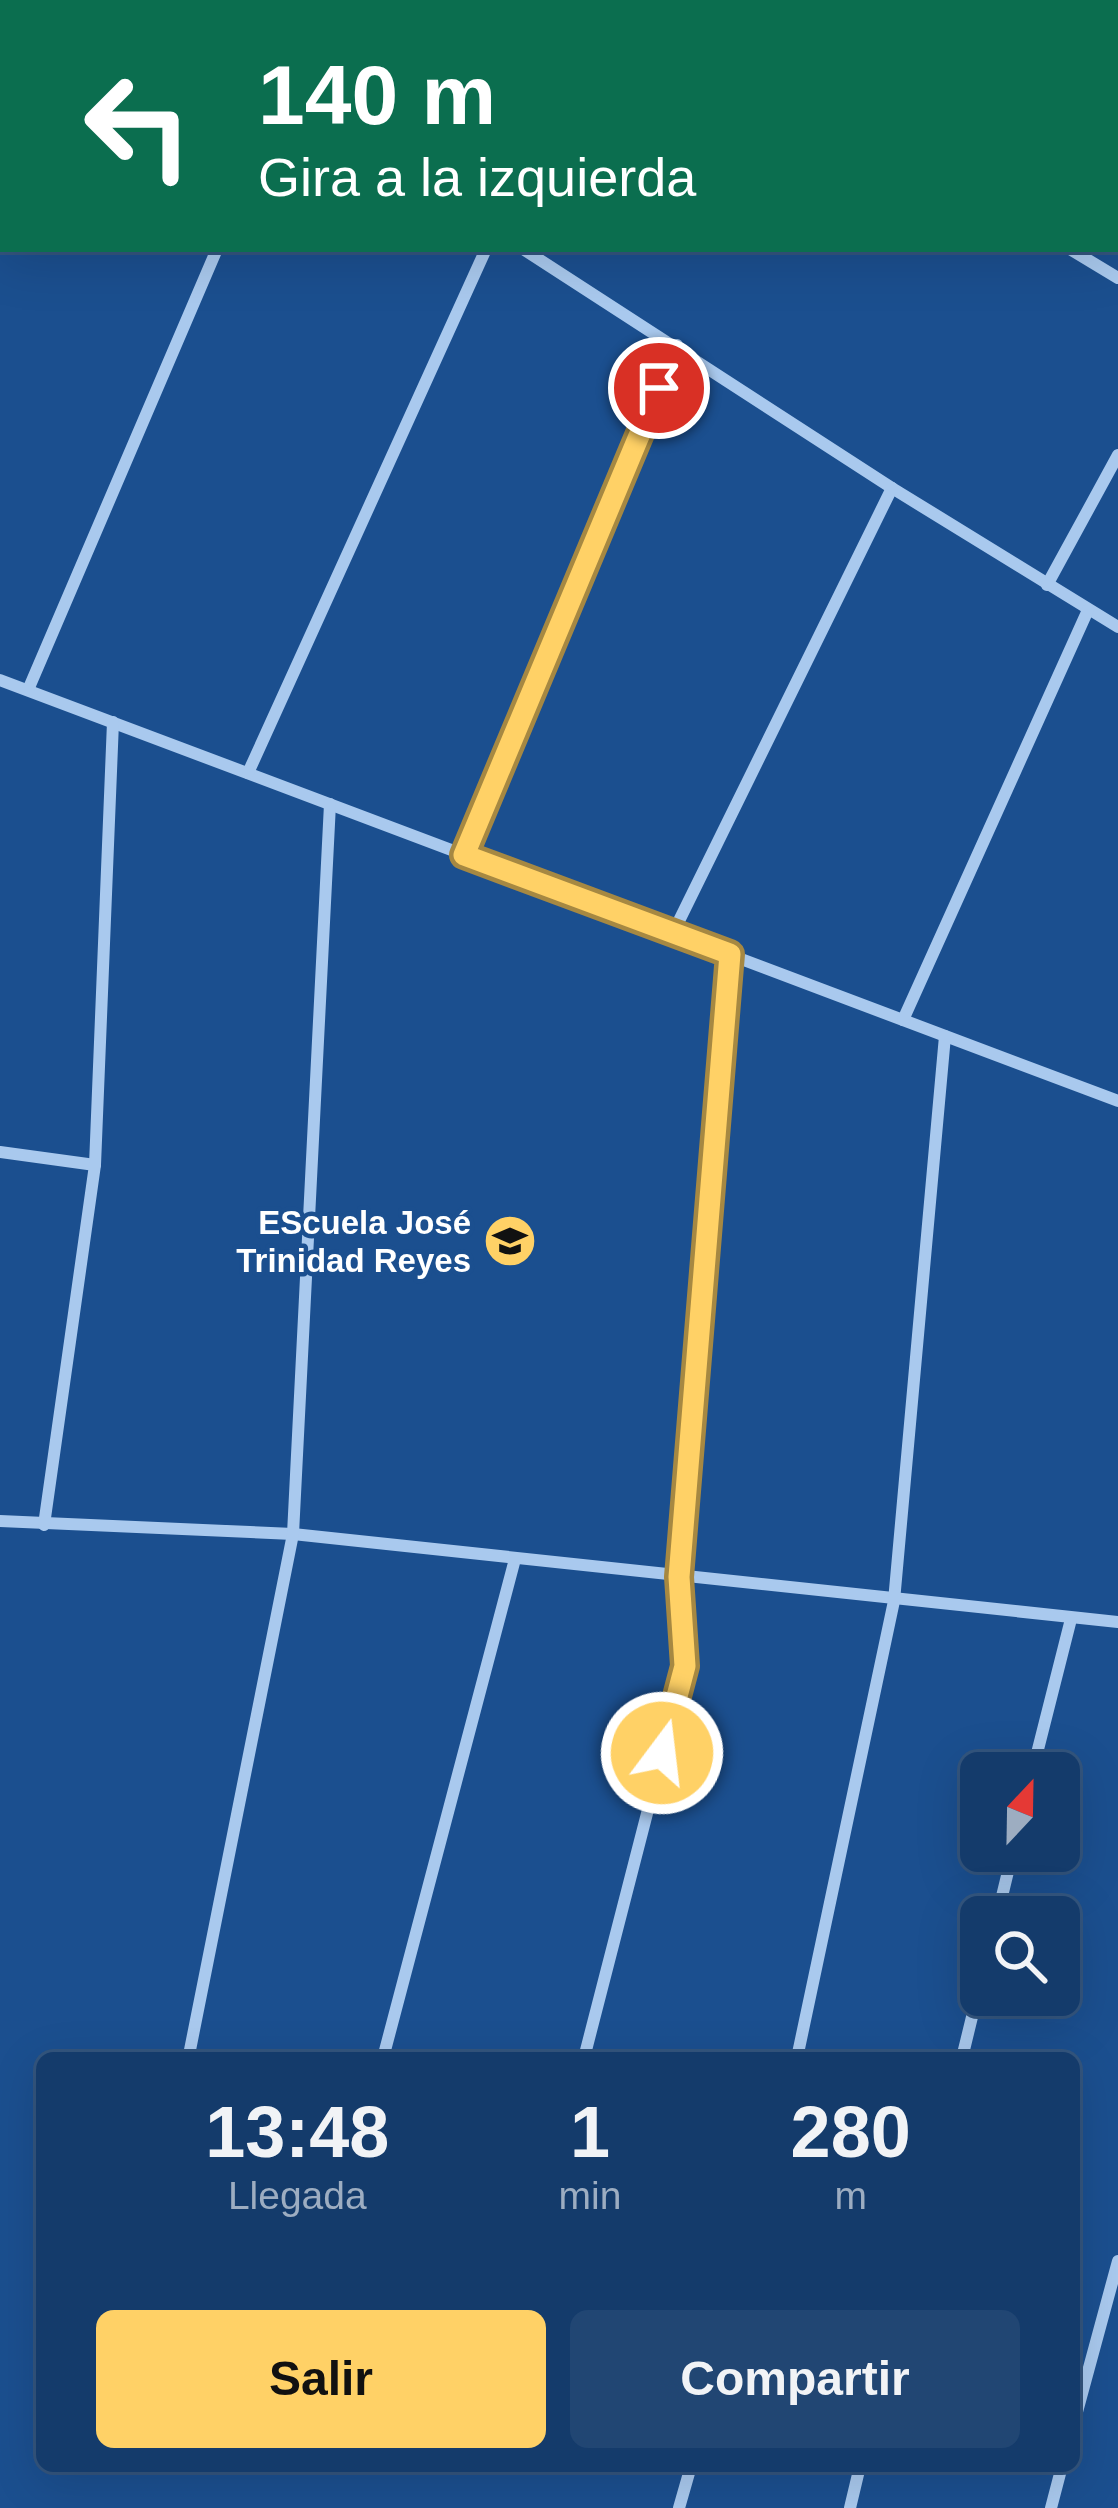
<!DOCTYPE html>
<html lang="es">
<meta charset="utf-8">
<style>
:root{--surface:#143b6b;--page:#214673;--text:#f1f3f6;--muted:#9dadc1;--line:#33557e;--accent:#ffd166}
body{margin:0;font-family:Helvetica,sans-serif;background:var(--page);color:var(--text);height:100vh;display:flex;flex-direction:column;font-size:45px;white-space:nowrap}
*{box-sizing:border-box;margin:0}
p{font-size:39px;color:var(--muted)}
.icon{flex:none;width:66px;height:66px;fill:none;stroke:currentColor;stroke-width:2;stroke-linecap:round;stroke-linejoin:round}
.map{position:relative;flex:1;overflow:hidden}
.drawer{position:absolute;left:36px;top:2052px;width:1044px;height:420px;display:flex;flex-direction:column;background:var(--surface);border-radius:18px;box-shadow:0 12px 48px #0002,0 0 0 3px var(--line)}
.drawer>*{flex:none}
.top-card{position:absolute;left:0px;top:0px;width:1119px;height:252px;box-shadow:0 12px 48px #0002,0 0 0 3px var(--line);background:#0b6e4f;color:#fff;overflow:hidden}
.needle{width:78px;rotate:22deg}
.fabs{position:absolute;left:960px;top:1752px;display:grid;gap:24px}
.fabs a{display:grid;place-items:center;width:120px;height:120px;border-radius:18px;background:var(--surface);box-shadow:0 12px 48px #0002,0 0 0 3px var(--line);font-size:60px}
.pin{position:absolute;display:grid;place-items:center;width:102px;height:102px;color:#fff;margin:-51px;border:6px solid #fff;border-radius:50%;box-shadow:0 3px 12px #0007}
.me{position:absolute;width:132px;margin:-66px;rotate:15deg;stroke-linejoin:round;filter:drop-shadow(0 0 9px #0008)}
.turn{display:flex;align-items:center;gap:42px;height:252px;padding:0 60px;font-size:54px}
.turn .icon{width:156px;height:156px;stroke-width:2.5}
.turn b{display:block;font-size:84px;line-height:102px}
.eta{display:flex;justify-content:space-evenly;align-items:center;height:204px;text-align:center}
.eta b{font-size:72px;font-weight:600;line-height:84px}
.button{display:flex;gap:24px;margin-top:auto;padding:24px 60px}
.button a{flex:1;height:138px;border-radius:18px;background:var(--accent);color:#111;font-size:48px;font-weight:600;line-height:138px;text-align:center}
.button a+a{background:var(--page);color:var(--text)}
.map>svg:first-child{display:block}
</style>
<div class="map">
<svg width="1118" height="2508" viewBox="0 0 1118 2508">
<rect width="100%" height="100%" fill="#1b4f8f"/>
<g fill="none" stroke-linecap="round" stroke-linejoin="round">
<g stroke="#a9c9ee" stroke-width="12">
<path d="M101,0l5,3"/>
<path d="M658,0l5,3"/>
<path d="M1055,0l5,3"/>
<path d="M81,3l1,-3"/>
<path d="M485,3l2,-3"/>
<path d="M1116,36l2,1"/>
<path d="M0,183l3,-7"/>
<path d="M523,249l369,239 226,139"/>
<path d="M1070,249l48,29"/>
<path d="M1047,585l71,-130"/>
<path d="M0,680l1118,421"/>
<path d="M28,690l189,-441"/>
<path d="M248,773l238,-524"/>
<path d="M464,855l213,-510"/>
<path d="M673,933l219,-445"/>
<path d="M903,1020l185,-410"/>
<path d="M0,1152l95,13"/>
<path d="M0,1521l293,13 825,88"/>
<path d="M44,1525l51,-360 18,-443"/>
<path d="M1032,1773l39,-154"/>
<path d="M997,1917l16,-66"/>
<path d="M201,2058l-12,-3 104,-521 37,-730"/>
<path d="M383,2058l132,-499"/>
<path d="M584,2058l101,-392 -6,-89 50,-623"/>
<path d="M797,2058l97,-457 51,-565"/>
<path d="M962,2058l19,-78"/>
<path d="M1074,2423l44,-162"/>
<path d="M679,2508l12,-42"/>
<path d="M850,2508l10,-42"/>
<path d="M1051,2508l11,-42"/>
</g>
</g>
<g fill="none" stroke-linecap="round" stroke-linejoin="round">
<g stroke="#a68842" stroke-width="30">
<path id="route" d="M659,388l-195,467 266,99 -51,623 6,89 -23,87"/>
</g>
<use href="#route" stroke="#ffd166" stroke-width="21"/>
</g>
<defs>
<g id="school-disc" transform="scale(2.7)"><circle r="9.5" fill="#ffd166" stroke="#1b4f8f"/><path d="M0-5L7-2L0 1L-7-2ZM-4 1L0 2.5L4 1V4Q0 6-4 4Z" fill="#111"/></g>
</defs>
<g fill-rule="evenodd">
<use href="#school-disc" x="510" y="1241"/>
</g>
<g text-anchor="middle" stroke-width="9" stroke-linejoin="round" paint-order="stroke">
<g font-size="33" font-weight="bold" fill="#fff" stroke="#1b4f8f" text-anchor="end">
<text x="471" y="1234">EScuela José<tspan x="471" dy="38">Trinidad Reyes</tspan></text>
</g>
</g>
</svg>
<div class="fabs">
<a><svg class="needle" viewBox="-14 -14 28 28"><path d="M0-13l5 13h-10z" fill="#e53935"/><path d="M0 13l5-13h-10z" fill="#9dadc1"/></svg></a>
<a><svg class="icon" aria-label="search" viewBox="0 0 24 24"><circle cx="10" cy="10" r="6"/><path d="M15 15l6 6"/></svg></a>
</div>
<div class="pin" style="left:659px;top:388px;background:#d93025"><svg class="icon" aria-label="arrive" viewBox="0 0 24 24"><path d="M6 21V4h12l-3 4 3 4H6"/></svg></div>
<svg class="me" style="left:662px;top:1753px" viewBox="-20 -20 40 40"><circle r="17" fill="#ffd166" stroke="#fff" stroke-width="3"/><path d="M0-11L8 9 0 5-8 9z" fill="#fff"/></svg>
<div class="top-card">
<div class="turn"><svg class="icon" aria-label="left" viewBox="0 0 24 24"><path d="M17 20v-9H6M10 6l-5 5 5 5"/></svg><div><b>140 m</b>Gira a la izquierda</div></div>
</div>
<section class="drawer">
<div class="eta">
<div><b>13:48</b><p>Llegada</p></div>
<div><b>1</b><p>min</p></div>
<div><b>280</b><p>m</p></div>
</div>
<div class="button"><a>Salir</a><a>Compartir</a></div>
</section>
</div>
